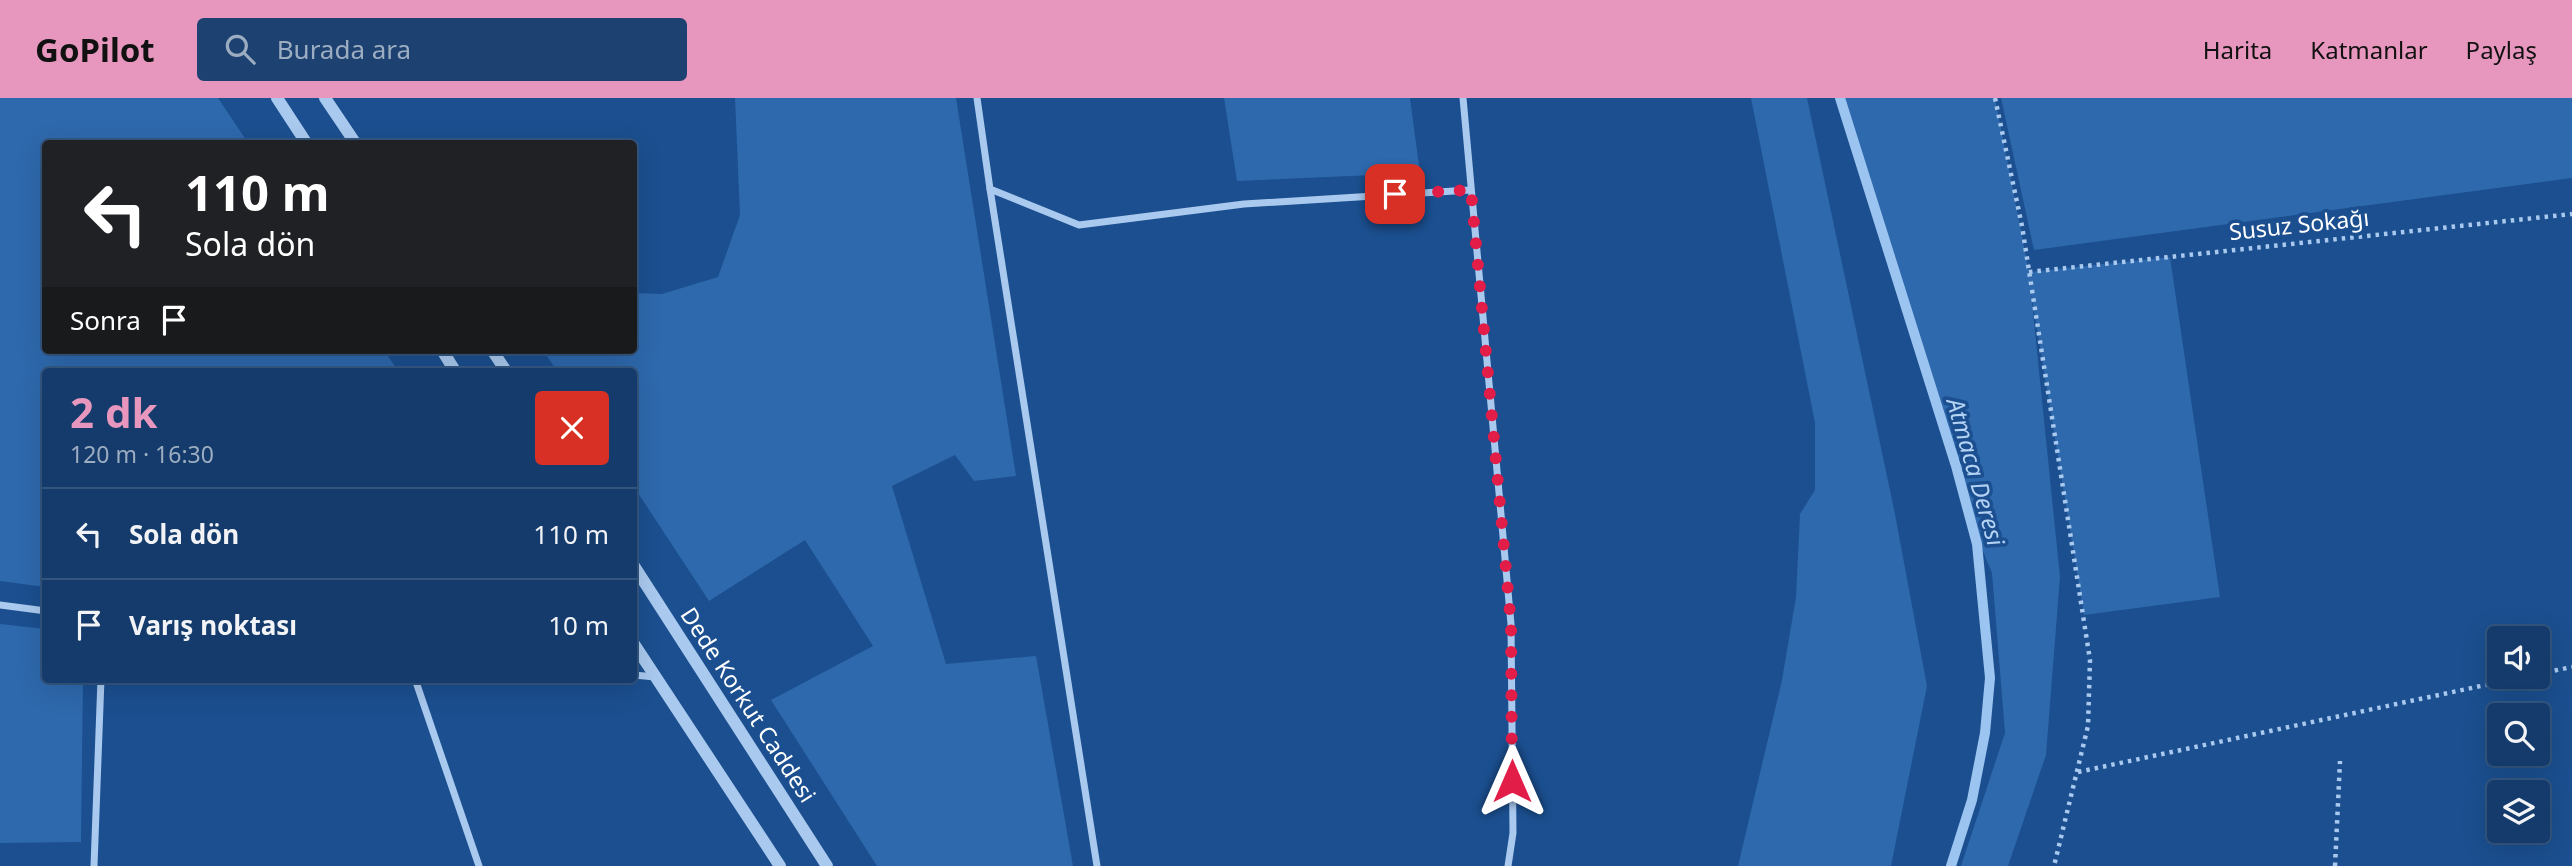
<!DOCTYPE html>
<html lang="tr">
<meta charset="utf-8">
<style>
:root{--surface:#143b6b;--page:#1d4271;--text:#f1f3f6;--muted:#9dadc1;--line:#33557e;--accent:#e797bd}
body{margin:0;font-family:"Noto Sans",sans-serif;background:var(--page);color:var(--text);height:100vh;display:flex;flex-direction:column;font-size:26px;white-space:nowrap}
*{box-sizing:border-box;margin:0}
p{font-size:23px;color:var(--muted)}
.icon{flex:none;width:38px;height:38px;fill:none;stroke:currentColor;stroke-width:2;stroke-linecap:round;stroke-linejoin:round}
.map{position:relative;flex:1;overflow:hidden}
.sheet{position:absolute;left:42px;top:270px;width:595px;height:315px;display:flex;flex-direction:column;background:var(--surface);border-radius:7px;box-shadow:0 7px 28px #0002,0 0 0 2px var(--line)}
.sheet>*{flex:none}
.banner{position:absolute;left:42px;top:42px;width:595px;height:214px;border-radius:7px;box-shadow:0 7px 28px #0002,0 0 0 2px var(--line);background:#202124;color:#fff;overflow:hidden}
.buttons{position:absolute;left:2487px;top:528px;display:grid;gap:14px}
.buttons a{display:grid;place-items:center;width:63px;height:63px;border-radius:7px;background:var(--surface);box-shadow:0 7px 28px #0002,0 0 0 2px var(--line);font-size:35px}
.pin{position:absolute;display:grid;place-items:center;width:60px;height:60px;color:#fff;margin:-30px;border-radius:14px;box-shadow:0 4px 10px #0006}
.me{position:absolute;width:77px;margin:-38px;rotate:0deg;stroke-linejoin:round;filter:drop-shadow(0 0 5px #0008)}
.turn{display:flex;align-items:center;gap:24px;height:147px;padding:0 28px;font-size:32px}
.turn .icon{width:91px;height:91px;stroke-width:2.5}
.turn b{display:block;font-size:49px;line-height:60px}
.then{display:flex;align-items:center;height:66px;padding:0 28px;background:#0003;gap:14px;font-size:26px}
.round{display:grid;place-items:center;flex:none;width:74px;height:74px;border-radius:7px;background:var(--page)}
.overview{display:flex;align-items:center;justify-content:space-between;height:119px;padding:0 28px}
h1{font-size:42px;font-weight:700;line-height:52px;color:var(--accent)}
ul{padding:0;list-style:none}
li{display:flex;align-items:center;gap:21px;height:91px;padding:0 28px;border-top:2px solid var(--line)}
li div{flex:1}
li b{display:block;font-size:26px}
li em{font-style:normal}
header{display:flex;align-items:center;gap:42px;box-sizing:border-box;height:98px;padding:0 35px;background:var(--accent);color:#111}
header strong{font-size:33px}
nav{display:flex;gap:38px;margin-inline-start:auto;font-size:24px}
.search{width:490px;height:63px;background:var(--page);display:flex;align-items:center;gap:18px;box-sizing:border-box;padding:0 24px;border-radius:7px;color:var(--muted);font-size:26px}
.map>svg:first-child{display:block}
</style>
<header>
<strong>GoPilot</strong>
<div class="search"><svg class="icon" aria-label="search" viewBox="0 0 24 24"><circle cx="10" cy="10" r="6"/><path d="M15 15l6 6"/></svg>Burada ara</div>
<nav><a>Harita</a><a>Katmanlar</a><a>Paylaş</a></nav>
</header>
<div class="map">
<svg width="2572" height="768" viewBox="0 0 2572 768">
<rect width="100%" height="100%" fill="#1b4f8f"/>
<g fill="#2e69ad">
<path d="M0,0h218l30,45 -202,1v206h338l14,21h-352l-1,216 -45,-6z"/>
<path d="M735,0h221l60,378 -42,5 -19,-26 -63,31 54,178 90,-8 37,210h-196l-106,-166 102,-54 -68,-106 -96,61 -75,-114v-116h-77l-14,-21h91v-57l28,1 56,-17 22,-62z"/>
<path d="M1224,0h186l10,75 -183,8z"/>
<path d="M1751,0h56l87,411 33,177 -36,180h-153l44,-186 14,-83 4,-83 15,-24v-67z"/>
<path d="M1840,0h155l34,174 141,-15 50,340 -136,18 -53,-323 29,285 -14,178 -38,111h-47l44,-133 -13,-160 -19,-46z"/>
<path d="M2001,0h571v80l-538,72z"/>
<path d="M0,526l45,5 1,50h37l-2,163 -81,1z"/>
</g>
<g fill="none" stroke-linecap="round" stroke-linejoin="round">
<path stroke="#9cc4f0" stroke-width="10" d="M1840,0l116,368 21,78 13,134 -5,55 -13,67 -21,66"/>
<g stroke="#a9c9ee" stroke-width="4.5" stroke-dasharray="3.5 5" stroke-linecap="butt">
<path d="M1995,0l27,128 68,434 -2,66 -34,140"/>
<path d="M2029,174l543,-58"/>
<path d="M2538,576l34,-7"/>
<path d="M2078,674l445,-95"/>
<path d="M2335,768l5,-105"/>
</g>
<g stroke="#a9c9ee" stroke-width="7">
<path d="M977,0l13,91 89,36 165,-21 226,-14"/>
<path d="M1463,0l48,526 2,209 -5,33"/>
<path d="M990,91l107,677"/>
<path d="M0,507l46,6"/>
<path d="M634,577l21,2"/>
<path d="M415,581l64,187"/>
<path d="M94,768l7,-187"/>
</g>
<g stroke="#a9c9ee" stroke-width="12">
<path d="M277,0l30,46"/>
<path d="M325,0l31,46"/>
<path d="M442,252l13,21"/>
<path d="M492,252l14,21"/>
<path d="M634,468l193,300"/>
<path d="M634,546l146,222"/>
</g>
</g>
<g fill="none" stroke-linecap="round" stroke-linejoin="round">
<path stroke="#e11d48" stroke-width="12" stroke-dasharray="0 21.6" d="M1395,96l76,-4 40,434 1,157"/>
</g>
<g text-anchor="middle" stroke-width="7" stroke-linejoin="round" paint-order="stroke">
<g font-size="23" fill="#fff" stroke="#1b4f8f">
<text transform="translate(2299 127) rotate(-6)" y="8">Susuz Sokağı</text>
<text transform="translate(748 607) rotate(57)" y="8">Dede Korkut Caddesi</text>
</g>
<g font-size="24" font-style="italic" fill="#b5d3f5" stroke="#1b4f8f">
<text transform="translate(1975 374) rotate(74)" y="8">Atmaca Deresi</text>
</g>
</g>
</svg>
<div class="buttons">
<a><svg class="icon" aria-label="sound" viewBox="0 0 24 24"><path d="M4 9h4l5-4v14l-5-4H4zM17 9q2 3 0 6"/></svg></a>
<a><svg class="icon" aria-label="search" viewBox="0 0 24 24"><circle cx="10" cy="10" r="6"/><path d="M15 15l6 6"/></svg></a>
<a><svg class="icon" aria-label="layers" viewBox="0 0 24 24"><path d="M12 4l9 5-9 5-9-5zM3 14l9 5 9-5"/></svg></a>
</div>
<div class="pin" style="left:1395px;top:96px;background:#d93025"><svg class="icon" aria-label="arrive" viewBox="0 0 24 24"><path d="M6 21V4h12l-3 4 3 4H6"/></svg></div>
<svg class="me" style="left:1512px;top:683px" viewBox="-20 -20 40 40"><path d="M0-17L14 15 0 8-14 15z" fill="#e11d48" stroke="#fff" stroke-width="4"/></svg>
<div class="banner">
<div class="turn"><svg class="icon" aria-label="left" viewBox="0 0 24 24"><path d="M17 20v-9H6M10 6l-5 5 5 5"/></svg><div><b>110 m</b>Sola dön</div></div>
<div class="then">Sonra<svg class="icon" aria-label="arrive" viewBox="0 0 24 24"><path d="M6 21V4h12l-3 4 3 4H6"/></svg></div>
</div>
<section class="sheet">
<div class="overview"><div><h1>2 dk</h1><p>120 m · 16:30</p></div><a class="round" style="background:#d93025;color:#fff"><svg class="icon" aria-label="close" viewBox="0 0 24 24"><path d="M6 6l12 12M18 6L6 18"/></svg></a></div>
<ul>
<li><svg class="icon" aria-label="left" viewBox="0 0 24 24"><path d="M17 20v-9H6M10 6l-5 5 5 5"/></svg><div><b>Sola dön</b></div><em>110 m</em></li>
<li><svg class="icon" aria-label="arrive" viewBox="0 0 24 24"><path d="M6 21V4h12l-3 4 3 4H6"/></svg><div><b>Varış noktası</b></div><em>10 m</em></li>
</ul>
</section>
</div>
